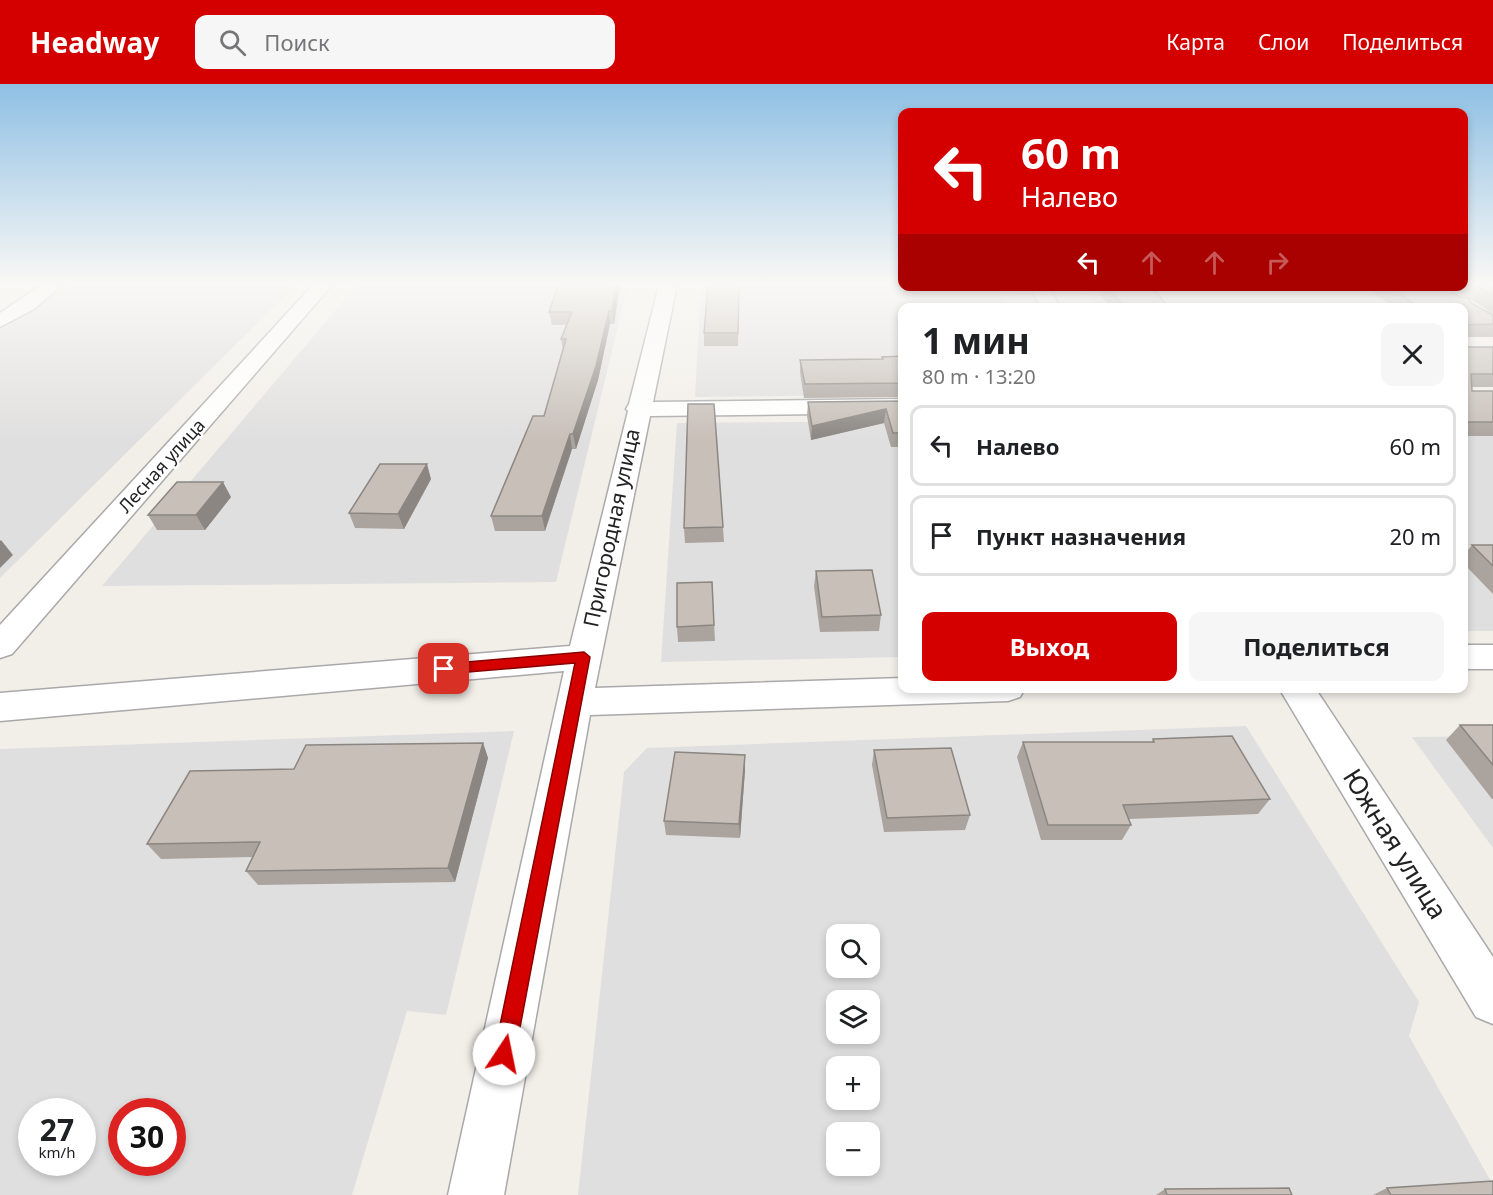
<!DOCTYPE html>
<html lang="ru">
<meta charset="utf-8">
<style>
:root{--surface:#fff;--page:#f6f6f6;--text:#202124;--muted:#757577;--line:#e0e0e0;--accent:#d40000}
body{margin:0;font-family:"Noto Sans",sans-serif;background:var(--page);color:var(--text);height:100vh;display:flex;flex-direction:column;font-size:22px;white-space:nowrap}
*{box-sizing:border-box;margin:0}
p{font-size:20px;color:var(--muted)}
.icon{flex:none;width:33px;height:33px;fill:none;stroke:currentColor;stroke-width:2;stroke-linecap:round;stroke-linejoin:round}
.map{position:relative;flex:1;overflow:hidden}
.side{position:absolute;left:898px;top:219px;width:570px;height:390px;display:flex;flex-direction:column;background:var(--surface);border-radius:12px;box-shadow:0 3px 9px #0003}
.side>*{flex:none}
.banner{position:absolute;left:898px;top:24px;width:570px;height:183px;border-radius:12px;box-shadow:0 3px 9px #0003;background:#d40000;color:#fff;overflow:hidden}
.controls{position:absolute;left:826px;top:840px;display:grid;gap:12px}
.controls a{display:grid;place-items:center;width:54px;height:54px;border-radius:12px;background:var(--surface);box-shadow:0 3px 9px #0003;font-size:30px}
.speed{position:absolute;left:18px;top:1014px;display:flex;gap:12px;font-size:30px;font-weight:700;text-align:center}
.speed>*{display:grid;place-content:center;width:78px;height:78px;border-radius:50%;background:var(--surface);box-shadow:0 3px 9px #0003;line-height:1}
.speed small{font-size:15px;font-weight:400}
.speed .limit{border:9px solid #d22;background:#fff;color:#111}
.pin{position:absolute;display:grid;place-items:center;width:51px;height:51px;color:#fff;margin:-26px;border-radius:12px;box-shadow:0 3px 9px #0006}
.me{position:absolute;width:66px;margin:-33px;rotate:11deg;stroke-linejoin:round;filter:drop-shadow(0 0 4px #0008)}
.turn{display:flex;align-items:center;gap:21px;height:126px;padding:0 24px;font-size:27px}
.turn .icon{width:78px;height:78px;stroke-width:2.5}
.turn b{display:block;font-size:42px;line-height:51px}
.lanes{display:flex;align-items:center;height:57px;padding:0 24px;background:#0003;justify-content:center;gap:30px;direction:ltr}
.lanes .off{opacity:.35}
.round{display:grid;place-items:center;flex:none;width:63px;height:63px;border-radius:12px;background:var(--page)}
.head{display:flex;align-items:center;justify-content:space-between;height:102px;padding:0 24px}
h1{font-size:36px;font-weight:700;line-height:45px}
.cta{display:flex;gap:12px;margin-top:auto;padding:12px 24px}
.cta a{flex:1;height:69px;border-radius:12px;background:var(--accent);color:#fff;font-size:24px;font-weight:700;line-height:69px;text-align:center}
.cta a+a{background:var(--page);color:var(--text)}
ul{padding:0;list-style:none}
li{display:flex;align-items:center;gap:18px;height:81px;margin:0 12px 9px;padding:0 12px;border:3px solid var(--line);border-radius:12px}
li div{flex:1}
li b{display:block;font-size:22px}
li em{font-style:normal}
header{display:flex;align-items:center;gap:36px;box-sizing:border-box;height:84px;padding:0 30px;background:var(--accent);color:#fff}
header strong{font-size:28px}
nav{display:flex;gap:33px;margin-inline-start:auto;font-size:21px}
.search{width:420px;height:54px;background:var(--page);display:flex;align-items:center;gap:15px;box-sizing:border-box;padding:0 21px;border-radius:12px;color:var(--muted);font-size:22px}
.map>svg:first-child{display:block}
</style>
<header>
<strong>Headway</strong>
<div class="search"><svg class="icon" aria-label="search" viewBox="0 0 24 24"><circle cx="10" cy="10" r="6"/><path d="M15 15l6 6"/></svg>Поиск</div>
<nav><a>Карта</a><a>Слои</a><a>Поделиться</a></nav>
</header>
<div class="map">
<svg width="1493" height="1111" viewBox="0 0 1493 1111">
<rect width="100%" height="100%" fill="#f2efe9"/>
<g fill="#e0dfdf" fill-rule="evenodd">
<path d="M70,201h226l-296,293v-248z"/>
<path d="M357,201h271l-72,297 -454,4z"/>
<path d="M701,201l296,2 12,20 -106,1v87l-208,2z"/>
<path d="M1080,203h324l33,20h-341z"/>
<path d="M1493,322v225h-29v-224z"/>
<path d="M903,337v236l-242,5 16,-239z"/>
<path d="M1246,642l173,276 -10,34 84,149v10h-915l46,-423 23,-24zM837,850h33v34h-33zM837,916h33v34h-33zM837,982h33v34h-33zM837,1048h33v34h-33z"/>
<path d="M514,647l-68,284 -39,-4 -55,184h-352v-446zM32,1028h50v50h-50zM122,1028h50v50h-50z"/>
<path d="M1493,652v112l-81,-111z"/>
</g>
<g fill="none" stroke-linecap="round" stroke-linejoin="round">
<g stroke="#a9a9a9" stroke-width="3">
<g id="minor">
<path d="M41,201h21l-28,24 -34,18v-14z"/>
<path d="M313,201h19l-320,369 -12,4v-33z"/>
<path d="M659,201h18l-24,117 250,-3v14l-253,3 -55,272 308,-10v10h122l-5,9 -12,4 -418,14 -86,480h-56l116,-524 -564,50v-28l570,-47 58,-235 -2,-2 3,-5z"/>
<path d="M1029,202h18l14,22h-19z"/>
<rect x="1464" y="561" width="29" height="24"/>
<path d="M1279,604h36l178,269v67l-17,-7z"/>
</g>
</g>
<use href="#minor" fill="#fff" fill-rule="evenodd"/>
</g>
<g fill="#aba49e">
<path d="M558,201h62l-6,39h-4l-12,56 -22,69h-4l-27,82h-50l-4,-15 53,-100 19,-66 -2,-11 6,-14h-15l-3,-13z"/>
<path d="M739,201l-1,61h-34v-13z"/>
<path d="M1464,201h29v29l-23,-15 1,4 22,12v22h-29v-29h-69l-31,-22h80l16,11 8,1 -18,-12h14z"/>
<path d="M1094,202h57l18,22h-58z"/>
<path d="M1464,263h29v40h-21v4h21v45h-29z"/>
<path d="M903,272v41l-99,1 -4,-25v-13l82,-1v-2z"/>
<path d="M903,317v46h-12l-7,-24 -73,17 -4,-24 1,-14z"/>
<path d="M431,395l-27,50 -49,-1 -6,-15z"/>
<path d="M231,413l-26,33h-48l-9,-15z"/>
<path d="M723,443l1,15 -39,1 -1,-15z"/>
<path d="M1472,461h21v49l-29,-30v-9z"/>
<path d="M816,487l65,44 -2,16 -59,1 -6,-46z"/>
<path d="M712,498l3,59 -37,1 -1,-15z"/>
<path d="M1460,641h33v74h-1l-46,-59z"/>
<path d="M1153,655l117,60 -12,15 -129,5 2,6 -9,15h-81l-24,-83 6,-15h129z"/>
<path d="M483,659l5,15 -33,124 -197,3 -12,-14 7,-14 -92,2 -14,-15 147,-75z"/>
<path d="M874,666l96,65 -5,15 -81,2 -12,-67z"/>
<path d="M745,671v15l-5,68 -74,-3 -2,-14z"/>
<path d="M1387,1104l106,7h-120z"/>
<path d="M1165,1105l127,6h-136z"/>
</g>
<g fill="#8b8681">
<path d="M616,201h4l-6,39 -2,-13z"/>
<path d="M609,227l1,13 -12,56 -22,69 -3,-15z"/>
<path d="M886,325l-2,14 -73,17 1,-14z"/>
<path d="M570,350l2,15 -27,82 -3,-15z"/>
<path d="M427,380l4,15 -27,50 -6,-15z"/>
<path d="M223,398l8,15 -26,33 -9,-15z"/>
<path d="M1,456l12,15 -13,13v-27z"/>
<path d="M483,659l5,15 -33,124 -7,-14z"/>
<path d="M745,671v15l-5,68 -1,-14z"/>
</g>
<g fill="#c7bfb8" stroke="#8b8681" stroke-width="1.5">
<path d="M558,201h58l-4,26h-3l-13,55 -23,68h-3l-28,82h-51l42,-100h11l22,-77h-5l11,-27h-23z"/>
<path d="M708,201h31l-1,48h-34z"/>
<path d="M1475,201h18v11z"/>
<path d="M1107,202h44l18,22h-44z"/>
<path d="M1389,202h55l16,11 9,1 2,5 22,12v9l-29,1v-17h-44z"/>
<path d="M1464,263h29v27h-22l1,17h21v31h-29z"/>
<path d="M903,272v27l-98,1 -5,-24 83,-1 -1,-2z"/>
<path d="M903,317v32h-10l-7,-24 -74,17 -4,-24z"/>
<path d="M688,320h26l9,123 -39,1z"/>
<path d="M380,380h47l-29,50 -49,-1z"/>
<path d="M177,398h46l-27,33h-48z"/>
<path d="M1472,461h21v21z"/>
<path d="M872,486l9,45 -59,2 -6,-46z"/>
<path d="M712,498l2,43 -37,2v-44z"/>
<path d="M1460,641h33v40z"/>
<path d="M1232,652l38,63 -147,6 8,20h-83l-25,-83h131l-1,-3z"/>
<path d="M483,659l-35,125 -202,3 14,-29 -113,2 43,-73 104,-2 12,-24z"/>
<path d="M951,664l19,67 -83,3 -13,-68z"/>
<path d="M675,668l70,3 -6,69 -75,-3z"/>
<path d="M1493,1097v14h-102l-4,-7z"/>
<path d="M1289,1104l3,7h-125l-2,-6z"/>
</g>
<linearGradient id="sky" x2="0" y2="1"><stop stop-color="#8fc0e4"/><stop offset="0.56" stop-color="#f9f8f5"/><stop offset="1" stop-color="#f9f8f5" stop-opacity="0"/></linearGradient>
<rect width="1493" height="357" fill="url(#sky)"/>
<path fill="#d40000" stroke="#8a0000" stroke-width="1.5" d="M584,568l6,5 -75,397 -3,8 -8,3 -7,-3 -3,-8 81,-391 -131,11 -8,-5 8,-5z"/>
<g text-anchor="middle" stroke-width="5" stroke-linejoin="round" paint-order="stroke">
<g font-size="18" fill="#222" stroke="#fff">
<text transform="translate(162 382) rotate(-48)" y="6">Лесная улица</text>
</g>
<g font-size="21" fill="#222" stroke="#fff">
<text transform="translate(612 444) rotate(-78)" y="7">Пригородная улица</text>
</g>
<g font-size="26" fill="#222" stroke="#fff">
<text transform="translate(1395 760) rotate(58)" y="9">Южная улица</text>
</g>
</g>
</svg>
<div class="controls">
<a><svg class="icon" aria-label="search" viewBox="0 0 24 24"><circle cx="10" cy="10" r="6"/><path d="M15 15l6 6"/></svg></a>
<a><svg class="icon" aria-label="layers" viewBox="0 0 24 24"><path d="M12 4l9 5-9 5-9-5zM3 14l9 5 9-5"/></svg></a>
<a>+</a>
<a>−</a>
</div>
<div class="speed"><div>27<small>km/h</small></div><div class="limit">30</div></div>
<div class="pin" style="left:444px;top:585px;background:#d93025"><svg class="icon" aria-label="arrive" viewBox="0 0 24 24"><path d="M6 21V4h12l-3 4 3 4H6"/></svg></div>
<svg class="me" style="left:504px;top:970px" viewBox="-20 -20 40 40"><circle r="19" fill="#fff"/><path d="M0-13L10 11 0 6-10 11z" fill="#d40000"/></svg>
<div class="banner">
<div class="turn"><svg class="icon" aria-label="left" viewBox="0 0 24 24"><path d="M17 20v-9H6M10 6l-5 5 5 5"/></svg><div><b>60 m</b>Налево</div></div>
<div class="lanes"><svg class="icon" aria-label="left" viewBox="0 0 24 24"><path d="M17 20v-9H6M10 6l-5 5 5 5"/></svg><svg class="icon off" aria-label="ahead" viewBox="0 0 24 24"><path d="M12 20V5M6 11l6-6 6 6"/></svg><svg class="icon off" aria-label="ahead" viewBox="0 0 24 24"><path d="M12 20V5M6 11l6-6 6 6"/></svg><svg class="icon off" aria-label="right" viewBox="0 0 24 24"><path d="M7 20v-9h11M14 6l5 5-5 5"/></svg></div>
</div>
<section class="side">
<div class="head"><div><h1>1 мин</h1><p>80 m · 13:20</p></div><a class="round"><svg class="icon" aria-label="close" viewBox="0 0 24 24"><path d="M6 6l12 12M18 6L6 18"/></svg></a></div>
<ul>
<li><svg class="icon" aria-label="left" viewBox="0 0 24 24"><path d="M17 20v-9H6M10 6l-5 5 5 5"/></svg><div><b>Налево</b></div><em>60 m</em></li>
<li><svg class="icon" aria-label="arrive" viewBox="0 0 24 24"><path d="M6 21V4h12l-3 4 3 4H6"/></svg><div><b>Пункт назначения</b></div><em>20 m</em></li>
</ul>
<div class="cta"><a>Выход</a><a>Поделиться</a></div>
</section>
</div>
